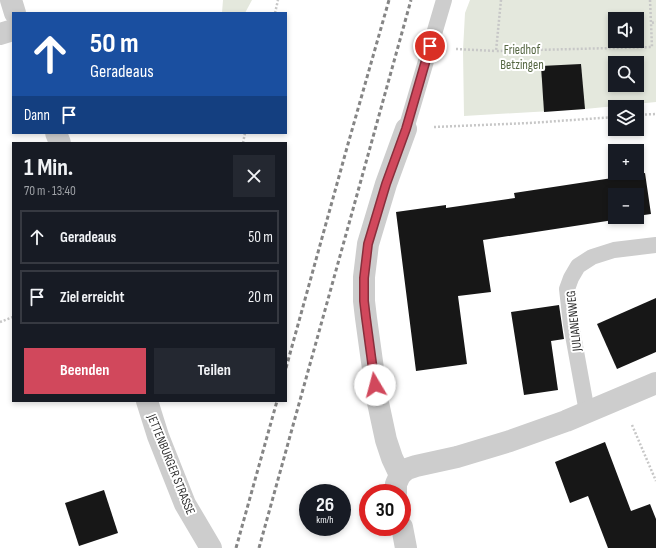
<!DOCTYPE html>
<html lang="de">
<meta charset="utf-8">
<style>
:root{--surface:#171b24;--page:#242831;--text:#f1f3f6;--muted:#9ea1a6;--line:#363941;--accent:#d1485c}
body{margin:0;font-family:"Sofia Sans Condensed",sans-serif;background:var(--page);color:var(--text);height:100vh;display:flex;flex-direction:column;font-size:15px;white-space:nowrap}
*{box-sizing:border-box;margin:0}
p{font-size:13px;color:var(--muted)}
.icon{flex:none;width:22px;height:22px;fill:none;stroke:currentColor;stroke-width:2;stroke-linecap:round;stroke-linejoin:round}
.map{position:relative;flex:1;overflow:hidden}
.details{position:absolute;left:12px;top:142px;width:275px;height:260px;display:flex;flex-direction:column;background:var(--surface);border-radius:0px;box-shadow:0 2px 6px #0003}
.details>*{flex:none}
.banner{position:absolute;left:12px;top:12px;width:275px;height:122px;border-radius:0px;box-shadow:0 2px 6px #0003;background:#1a4fa0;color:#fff;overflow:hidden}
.buttons{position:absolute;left:608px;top:12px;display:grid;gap:8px}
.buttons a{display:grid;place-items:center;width:36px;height:36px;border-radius:0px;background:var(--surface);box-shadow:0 2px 6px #0003;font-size:20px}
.speed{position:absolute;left:299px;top:484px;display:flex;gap:8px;font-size:20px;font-weight:700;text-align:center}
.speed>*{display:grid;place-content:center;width:52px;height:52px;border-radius:50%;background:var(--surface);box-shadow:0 2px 6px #0003;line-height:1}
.speed small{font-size:10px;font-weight:400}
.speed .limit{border:6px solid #d22;background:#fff;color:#111}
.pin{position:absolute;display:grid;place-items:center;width:34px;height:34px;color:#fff;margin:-17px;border:2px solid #fff;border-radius:50%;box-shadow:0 1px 4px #0007}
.me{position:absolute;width:44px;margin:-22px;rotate:352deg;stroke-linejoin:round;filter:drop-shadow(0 0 3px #0008)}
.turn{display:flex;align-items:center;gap:14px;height:84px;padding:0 12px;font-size:18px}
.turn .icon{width:52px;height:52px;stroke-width:2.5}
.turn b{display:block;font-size:28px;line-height:34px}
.then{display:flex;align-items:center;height:38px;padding:0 12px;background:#0003;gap:8px;font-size:15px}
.round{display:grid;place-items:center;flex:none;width:42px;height:42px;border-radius:0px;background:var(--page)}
.overview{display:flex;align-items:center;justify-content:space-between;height:68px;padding:0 12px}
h1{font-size:24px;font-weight:700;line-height:30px}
.button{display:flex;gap:8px;margin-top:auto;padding:8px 12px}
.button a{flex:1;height:46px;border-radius:0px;background:var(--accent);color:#fff;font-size:16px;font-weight:700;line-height:46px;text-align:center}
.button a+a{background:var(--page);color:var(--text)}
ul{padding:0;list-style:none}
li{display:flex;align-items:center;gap:12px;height:54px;margin:0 8px 6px;padding:0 4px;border:2px solid var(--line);border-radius:0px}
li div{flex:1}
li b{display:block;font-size:15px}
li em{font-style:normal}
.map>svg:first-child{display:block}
</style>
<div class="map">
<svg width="656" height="548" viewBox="0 0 656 548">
<rect width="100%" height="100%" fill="#fff"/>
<g fill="#e4e8dd" fill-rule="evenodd">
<path d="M223,0h29l-7,13h-23z"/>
<path d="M470,0h186v102l-71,7 -121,7 -1,-66 2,-37zM615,19h22v22h-22zM615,63h22v22h-22z"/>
</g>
<g fill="#171717">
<path d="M581,64l4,45 -41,3 -3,-46z"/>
<path d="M645,173l6,41 -14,2v-21h-22v22h18l-150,23 8,52 -33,4 9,68 -51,7 -20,-159 50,-7v3l69,-10 -1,-5z"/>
<path d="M656,298v54l-39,17 -20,-45z"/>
<path d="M559,305l5,34 -13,2 7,49 -34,5 -13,-83z"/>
<path d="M605,442l26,69 19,-7 6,15v29h-48l-20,-52 -18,7 -15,-41z"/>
<path d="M104,490l14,43 -39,13 -14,-43z"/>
</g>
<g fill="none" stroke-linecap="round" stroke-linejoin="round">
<g stroke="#c7c7c7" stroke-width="2.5" stroke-dasharray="2 2" stroke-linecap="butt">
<path d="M501,0l-5,51 156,-4 -1,-24"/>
<path d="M650,0l1,23 5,-1"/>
<path d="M275,13l3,-13"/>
<path d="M456,49l40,2"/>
<path d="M637,115l19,-1"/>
<path d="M434,127l96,-4 85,-6"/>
<path d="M243,143l2,-10"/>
<path d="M0,322l13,-5"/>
<path d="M632,425l24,56"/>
</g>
<g stroke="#cdcdcd" stroke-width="16">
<path d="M406,129l38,-129"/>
<path d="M587,412l-16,-88 -4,-35 4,-11 7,-12 14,-9 22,-7 42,-5"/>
</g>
<g stroke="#cdcdcd" stroke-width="22">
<path d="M0,34l13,-4"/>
<path d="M400,475l7,-6 9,-3 41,-9 53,-16 56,-20 90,-38"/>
<path d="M396,493v-9l4,-9 -8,-17 -6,-18 -9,-42 -11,-80 -2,-17v-24l4,-33 18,-60 20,-55"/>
<path d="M402,527l4,21"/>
</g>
<g stroke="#cdcdcd" stroke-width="22">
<path d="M11,0l4,13"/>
<path d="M56,133l4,10"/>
<path d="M147,401l11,35 27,68 26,44"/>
</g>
<g stroke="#858585" stroke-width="3" stroke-dasharray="4 3" stroke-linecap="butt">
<path d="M286,368l62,-224 41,-144"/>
<path d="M236,548l41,-147"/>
<path d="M259,548l152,-548"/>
</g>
</g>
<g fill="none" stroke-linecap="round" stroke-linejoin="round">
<g stroke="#882f3c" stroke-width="10">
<path id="route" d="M375,385l-9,-67 -2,-17v-23l4,-34 18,-60 20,-55 24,-83"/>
</g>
<use href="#route" stroke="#d1485c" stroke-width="7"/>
</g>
<g text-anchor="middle" stroke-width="4" stroke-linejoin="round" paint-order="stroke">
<g font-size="13" fill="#566743" stroke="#fff">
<text x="522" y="54">Friedhof<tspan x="522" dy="15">Betzingen</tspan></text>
</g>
<g font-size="13" fill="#303030" stroke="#fff">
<text transform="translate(573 321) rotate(-96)" y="5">JULIANENWEG</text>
<text transform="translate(172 464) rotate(68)" y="5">JETTENBURGER STRASSE</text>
</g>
</g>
</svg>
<div class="buttons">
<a><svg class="icon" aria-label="sound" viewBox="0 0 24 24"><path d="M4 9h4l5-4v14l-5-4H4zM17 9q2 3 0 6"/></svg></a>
<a><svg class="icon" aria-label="search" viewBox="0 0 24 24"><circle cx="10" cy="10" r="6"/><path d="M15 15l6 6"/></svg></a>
<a><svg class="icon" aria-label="layers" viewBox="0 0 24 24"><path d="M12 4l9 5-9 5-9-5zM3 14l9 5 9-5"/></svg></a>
<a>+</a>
<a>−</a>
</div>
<div class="speed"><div>26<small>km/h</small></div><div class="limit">30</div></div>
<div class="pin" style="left:430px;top:46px;background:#d93025"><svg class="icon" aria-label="arrive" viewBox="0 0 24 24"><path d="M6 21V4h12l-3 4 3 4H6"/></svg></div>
<svg class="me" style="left:375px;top:385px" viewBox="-20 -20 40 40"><circle r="19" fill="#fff"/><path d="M0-13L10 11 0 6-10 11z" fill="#d1485c"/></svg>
<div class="banner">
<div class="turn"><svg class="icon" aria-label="ahead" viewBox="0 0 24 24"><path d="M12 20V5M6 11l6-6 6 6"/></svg><div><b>50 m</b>Geradeaus</div></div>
<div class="then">Dann<svg class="icon" aria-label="arrive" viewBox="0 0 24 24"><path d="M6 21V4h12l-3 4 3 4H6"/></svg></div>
</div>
<section class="details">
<div class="overview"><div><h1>1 Min.</h1><p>70 m · 13:40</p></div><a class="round"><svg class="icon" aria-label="close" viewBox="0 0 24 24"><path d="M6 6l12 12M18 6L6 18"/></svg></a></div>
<ul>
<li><svg class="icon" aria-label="ahead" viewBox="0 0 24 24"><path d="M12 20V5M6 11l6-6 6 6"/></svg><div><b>Geradeaus</b></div><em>50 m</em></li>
<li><svg class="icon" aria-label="arrive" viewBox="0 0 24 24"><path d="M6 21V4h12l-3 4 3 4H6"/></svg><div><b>Ziel erreicht</b></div><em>20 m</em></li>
</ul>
<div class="button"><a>Beenden</a><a>Teilen</a></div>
</section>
</div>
